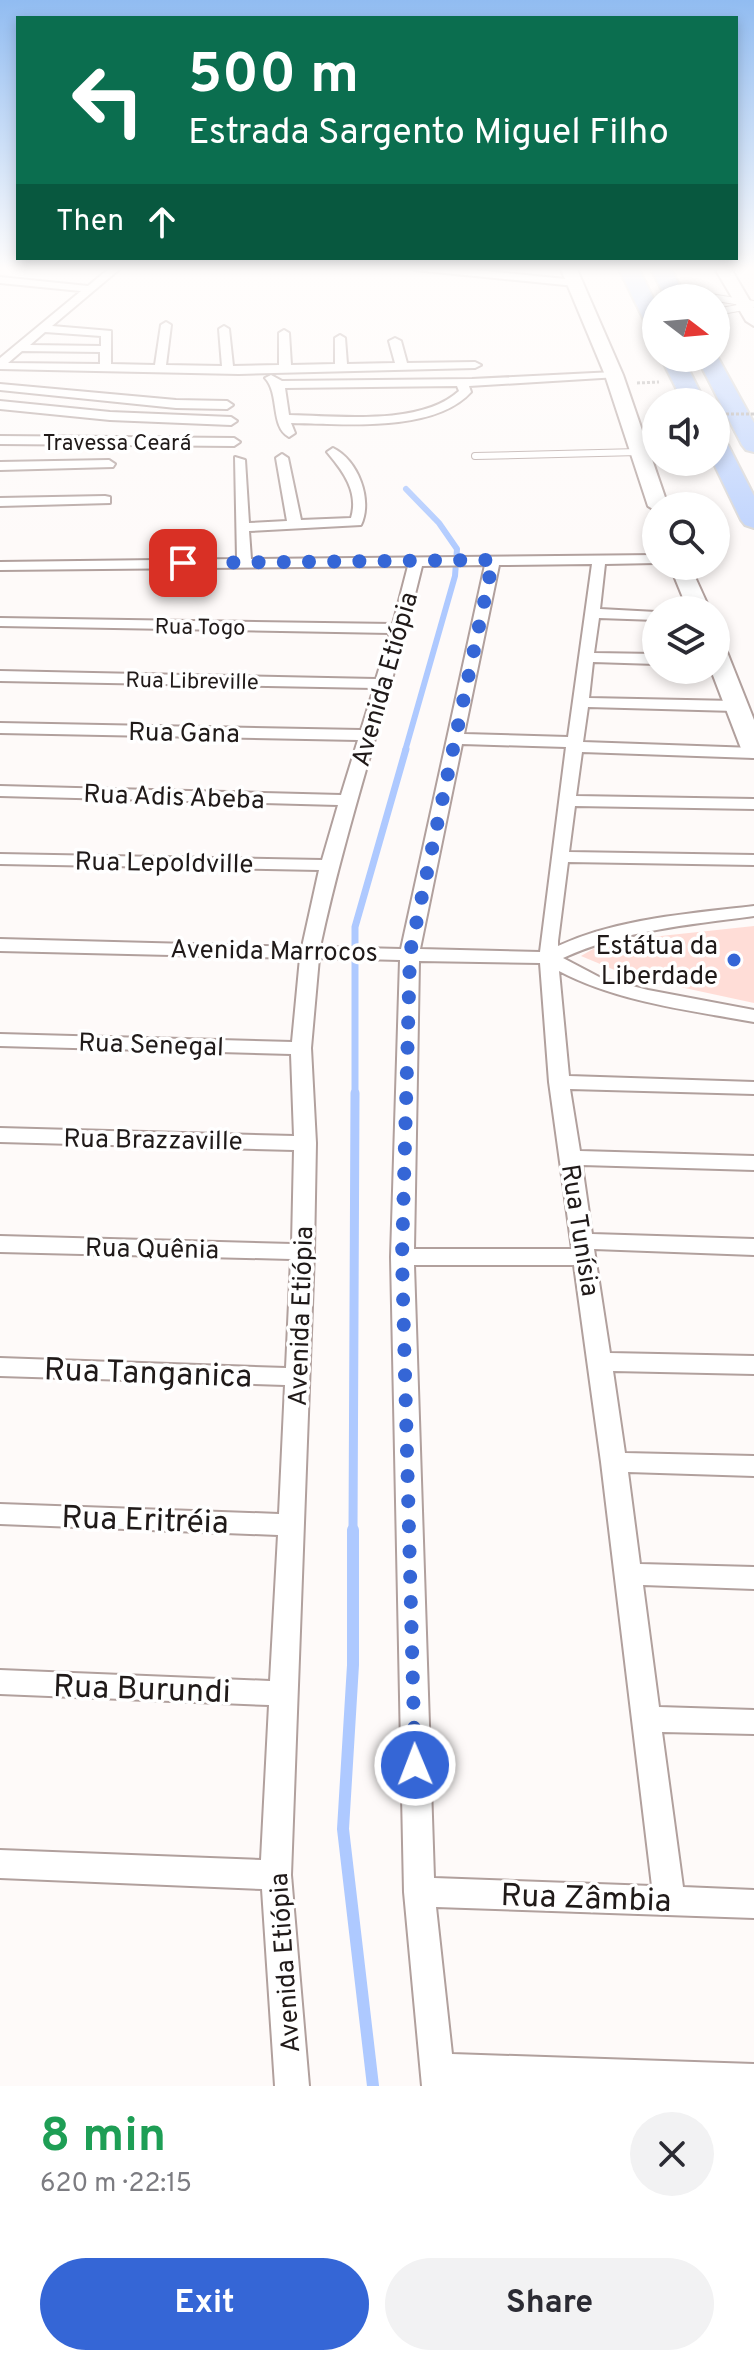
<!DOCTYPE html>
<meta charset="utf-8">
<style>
:root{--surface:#fff;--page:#f2f2f3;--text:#2b2b33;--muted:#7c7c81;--accent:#3566d6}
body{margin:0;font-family:Overpass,sans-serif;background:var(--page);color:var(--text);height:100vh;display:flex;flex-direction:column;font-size:30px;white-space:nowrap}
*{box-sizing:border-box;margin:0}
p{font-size:26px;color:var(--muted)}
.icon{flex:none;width:44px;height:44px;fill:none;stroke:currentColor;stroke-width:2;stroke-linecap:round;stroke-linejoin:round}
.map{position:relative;height:2086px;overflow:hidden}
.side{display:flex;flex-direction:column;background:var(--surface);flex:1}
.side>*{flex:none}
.banner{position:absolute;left:16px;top:16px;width:722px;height:244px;border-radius:0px;box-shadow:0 4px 12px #0003;background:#0b6e4f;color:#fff;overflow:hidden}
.needle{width:52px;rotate:106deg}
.tools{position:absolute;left:642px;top:284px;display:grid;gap:16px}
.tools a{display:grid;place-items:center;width:88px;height:88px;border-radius:50%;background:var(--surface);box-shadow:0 4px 12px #0003;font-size:40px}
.pin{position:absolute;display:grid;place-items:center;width:68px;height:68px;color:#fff;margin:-34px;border-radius:16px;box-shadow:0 4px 12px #0006}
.me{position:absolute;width:88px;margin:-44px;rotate:359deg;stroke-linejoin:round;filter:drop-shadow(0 0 6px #0008)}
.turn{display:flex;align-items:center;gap:28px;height:168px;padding:0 40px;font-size:36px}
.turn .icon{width:104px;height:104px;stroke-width:2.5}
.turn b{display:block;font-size:56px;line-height:68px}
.then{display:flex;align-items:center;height:76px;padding:0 40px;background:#0003;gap:16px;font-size:30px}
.round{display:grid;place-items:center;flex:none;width:84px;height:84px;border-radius:42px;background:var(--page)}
.headline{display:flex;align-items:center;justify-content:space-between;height:136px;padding:0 40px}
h1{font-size:48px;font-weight:700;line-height:60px;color:#1e9e55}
.action{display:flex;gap:16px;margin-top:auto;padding:16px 40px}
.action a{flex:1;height:92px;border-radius:48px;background:var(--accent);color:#fff;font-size:32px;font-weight:700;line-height:92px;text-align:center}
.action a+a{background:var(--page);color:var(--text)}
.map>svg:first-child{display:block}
</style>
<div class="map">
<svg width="754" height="2086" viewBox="0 0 754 2086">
<rect width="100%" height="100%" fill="#fefaf9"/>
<path fill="#ffddd7" d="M754,926v77l-125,-27 -48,-20 24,-14z"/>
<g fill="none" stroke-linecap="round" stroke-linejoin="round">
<path stroke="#aec9ff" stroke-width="6" d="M405,751l50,-175 2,-27 -18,-26 -33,-34"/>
<path stroke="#aec9ff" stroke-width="7" d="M355,1095v-168l51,-178"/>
<path stroke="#aec9ff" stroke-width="9" d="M353,1532l2,-439"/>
<path stroke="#aec9ff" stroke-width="12" d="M353,1530v135l-10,164 30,257"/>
<g stroke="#b1a09d" stroke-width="8">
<g id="lane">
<path d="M673,291l81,13"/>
<path d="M716,312l33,-6"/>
<path d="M475,456l164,-4"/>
</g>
</g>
<g stroke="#b1a09d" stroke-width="4">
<g id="street">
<path d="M111,267h11l-70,59 59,5v33l44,1 6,-40 5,-3 5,3 -5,40 56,1 -3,-37 5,-3 5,3 4,37 46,-1v-32l5,-3 5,3 2,32 44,-1v-26l5,-3 5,3 2,26 48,-1 -6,-22 6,-3 6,3 6,22 68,-1 6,3 -6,3 -236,6 -239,-5v-11l81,-67 -81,-8v-6l88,9zM45,332l56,4v10l-71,-1zM22,351l78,1v12l-92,-1z"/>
<path d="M409,267h36l130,13 5,3 -5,3 -161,-16z"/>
<path d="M614,372l4,1v4l-149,9 2,6c-37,41 -129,32 -180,31l4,10 -6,4c-19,-10 -9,-43 -24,-59l6,-3 11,6 190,-2zM457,386l2,5c-38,35 -121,25 -170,24l-4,-27z"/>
<path d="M0,384l176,16 51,1 6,4 -6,4 -51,-1 -176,-18z"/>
<path d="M0,401l110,11 121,5 6,4 -6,4 -121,-5 -110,-11z"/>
<path d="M0,436l234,2 6,4 -6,4 -234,-2z"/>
<path d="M333,448c25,12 40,52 28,77l-112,6 2,28 405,-4v8l-51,1 -5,45 56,3v8l-57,-2 -5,35 62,1v10l-63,-2 -4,36 146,3 8,5 -8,5 -147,-4 -5,35 171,6v10l-172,-6 -6,44 178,3v10l-179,-3 -6,46 185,3v10l-186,-3 -10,79v5c62,-28 130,-32 196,-40v10c-66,9 -130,14 -191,42l38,20 47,12 106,20v12c-66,-12 -136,-20 -195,-51l10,105 185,6v12l-184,-5 10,62 174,5v14l-172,-5 10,69 162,5v16l-160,-6 16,104 144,3v18l-141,-3 12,82 129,3v20l-126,-4 12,92 114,3v22l-111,-4 16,122 95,3v24l-92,-2 21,155 71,3v28l-318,-11 16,147 302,10v22h-332l-18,-194 -13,-635 9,-297 -81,-2 -8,90 5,95 -2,109 -23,623 18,211h-34l-13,-197 -262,-11v-28l261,10 8,-155 -269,-11v-24l270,11 8,-146 -278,-11v-20l279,10 6,-129 -285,-9v-18l286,10 5,-109 -291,-7v-16l292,8 2,-94 -294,-8v-14l294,8 -3,-82 -291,-8v-12l292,8 8,-84 -300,-7v-12l302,8 17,-77 -319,-6v-10l322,6 16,-55 -338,-9v-10l341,9 17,-55 -358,-7v-10l361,7 13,-42 -374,-7v-10l376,8 14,-46 -390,-7v-8l393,6 15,-58 -408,4v-8l237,-3 -2,-102 10,3 4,63 38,-2 -11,-63 6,-4 6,4 13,62 50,-2c8,-26 -8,-47 -24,-66zM592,564l-24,173 -104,-3 35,-169zM485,565l-84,384 -81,-2c28,-130 71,-252 102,-381zM462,744l104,3 -26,205 -120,-3zM419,961l121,2 9,119 23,167h-158zM414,1265h160l27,197 51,424 -218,-8z"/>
<path d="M109,460l6,4 -2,3 -113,3v-8z"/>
<path d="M105,496l5,1v6l-110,3v-8z"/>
</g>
</g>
<g stroke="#b1a09d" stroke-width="4">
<g id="secondary">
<path d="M560,267h16l47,108 45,131h-12v5l-8,-5 -43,-131z"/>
<path d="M714,267h16l24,41v18l-8,-5z"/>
<path d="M670,566h20l20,44h-22z"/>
<path d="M716,645l11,7 27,68v38l-9,-2 -3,-5 -31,-81h5z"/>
</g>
</g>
<g stroke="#d7d6d6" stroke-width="4">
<g id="highway">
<path d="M618,267h20l18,37v26l-10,-6z"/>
<path d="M650,267h20l16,31h-20z"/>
<path d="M716,354l38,69v29l-8,-2 -4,-5 -45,-87h19z"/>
<path d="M661,358h22l22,44h-22z"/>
<path d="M716,438l8,2 4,5 26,51v32l-9,-3 -4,-5 -28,-58h3z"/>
</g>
</g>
<path stroke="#b4b0af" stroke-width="3" stroke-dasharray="3 2" stroke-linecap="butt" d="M637,383l22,-1"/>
<use href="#lane" stroke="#fff" stroke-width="6"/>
<use href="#street" fill="#fff" fill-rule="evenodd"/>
<use href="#secondary" fill="#fff" fill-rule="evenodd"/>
<use href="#highway" fill="#bbd1fd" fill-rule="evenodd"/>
<path stroke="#b4b0af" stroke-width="3" stroke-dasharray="3 2" stroke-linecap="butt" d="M716,414h38"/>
</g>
<linearGradient id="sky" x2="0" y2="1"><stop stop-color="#91bcf1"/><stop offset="0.48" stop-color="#fffdfc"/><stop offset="1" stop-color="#fffdfc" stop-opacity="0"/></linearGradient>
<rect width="754" height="559" fill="url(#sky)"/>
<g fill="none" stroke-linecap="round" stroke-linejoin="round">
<path stroke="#3566d6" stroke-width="14" stroke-dasharray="0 25.2" d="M183,563l310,-3 -83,393 -8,304 13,508"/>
</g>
<circle fill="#3566d6" stroke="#fff" stroke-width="3" cx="734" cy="960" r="8"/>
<g text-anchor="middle" stroke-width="7" stroke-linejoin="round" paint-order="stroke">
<g font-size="22" fill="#201a19" stroke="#fff">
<text x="117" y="450">Travessa Ceará</text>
<text transform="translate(200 626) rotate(1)" y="8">Rua Togo</text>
<text transform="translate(192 680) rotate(1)" y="8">Rua Libreville</text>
</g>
<g font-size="26" fill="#201a19" stroke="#fff">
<text transform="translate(384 679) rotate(-74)" y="9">Avenida Etiópia</text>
<text transform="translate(184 732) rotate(1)" y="9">Rua Gana</text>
<text transform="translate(174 796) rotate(2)" y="9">Rua Adis Abeba</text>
<text transform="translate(164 862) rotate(1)" y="9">Rua Lepoldville</text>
<text transform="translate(274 950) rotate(1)" y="9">Avenida Marrocos</text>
<text transform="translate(151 1044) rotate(2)" y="9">Rua Senegal</text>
<text transform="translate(153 1139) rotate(1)" y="9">Rua Brazzaville</text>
<text transform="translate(581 1230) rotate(81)" y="9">Rua Tunísia</text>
<text transform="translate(152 1248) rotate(1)" y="9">Rua Quênia</text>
<text transform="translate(300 1316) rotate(-88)" y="9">Avenida Etiópia</text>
<text transform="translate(284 1963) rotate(-94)" y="9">Avenida Etiópia</text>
</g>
<g font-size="26" fill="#201a19" stroke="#fff" text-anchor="end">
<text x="718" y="954">Estátua da<tspan x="718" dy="30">Liberdade</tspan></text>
</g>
<g font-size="32" fill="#201a19" stroke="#fff">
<text transform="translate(148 1372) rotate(2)" y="11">Rua Tanganica</text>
<text transform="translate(145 1519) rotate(2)" y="11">Rua Eritréia</text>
<text transform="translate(142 1688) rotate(2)" y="11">Rua Burundi</text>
<text transform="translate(586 1897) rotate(2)" y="11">Rua Zâmbia</text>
</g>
</g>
</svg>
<div class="tools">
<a><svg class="needle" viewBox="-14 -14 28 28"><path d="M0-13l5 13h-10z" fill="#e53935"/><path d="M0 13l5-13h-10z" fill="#7c7c81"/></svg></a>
<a><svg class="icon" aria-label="sound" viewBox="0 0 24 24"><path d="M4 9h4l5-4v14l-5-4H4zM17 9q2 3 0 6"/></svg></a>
<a><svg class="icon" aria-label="search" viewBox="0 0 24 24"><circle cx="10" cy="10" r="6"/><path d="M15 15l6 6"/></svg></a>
<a><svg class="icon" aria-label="layers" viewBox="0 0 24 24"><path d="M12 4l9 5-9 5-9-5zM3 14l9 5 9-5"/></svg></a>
</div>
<div class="pin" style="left:183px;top:563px;background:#d93025"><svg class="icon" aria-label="arrive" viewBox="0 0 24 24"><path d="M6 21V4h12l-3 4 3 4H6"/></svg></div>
<svg class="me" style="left:415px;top:1765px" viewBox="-20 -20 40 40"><circle r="17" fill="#3566d6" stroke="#fff" stroke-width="3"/><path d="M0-11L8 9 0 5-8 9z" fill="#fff"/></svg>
<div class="banner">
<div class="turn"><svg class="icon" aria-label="left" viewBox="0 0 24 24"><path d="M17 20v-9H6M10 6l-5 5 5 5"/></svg><div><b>500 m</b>Estrada Sargento Miguel Filho</div></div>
<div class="then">Then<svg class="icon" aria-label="ahead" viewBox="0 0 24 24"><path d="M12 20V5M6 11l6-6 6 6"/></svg></div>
</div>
</div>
<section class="side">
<div class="headline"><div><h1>8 min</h1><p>620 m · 22:15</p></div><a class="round"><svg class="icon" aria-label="close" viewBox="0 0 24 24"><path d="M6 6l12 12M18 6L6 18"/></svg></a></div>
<div class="action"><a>Exit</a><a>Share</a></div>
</section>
